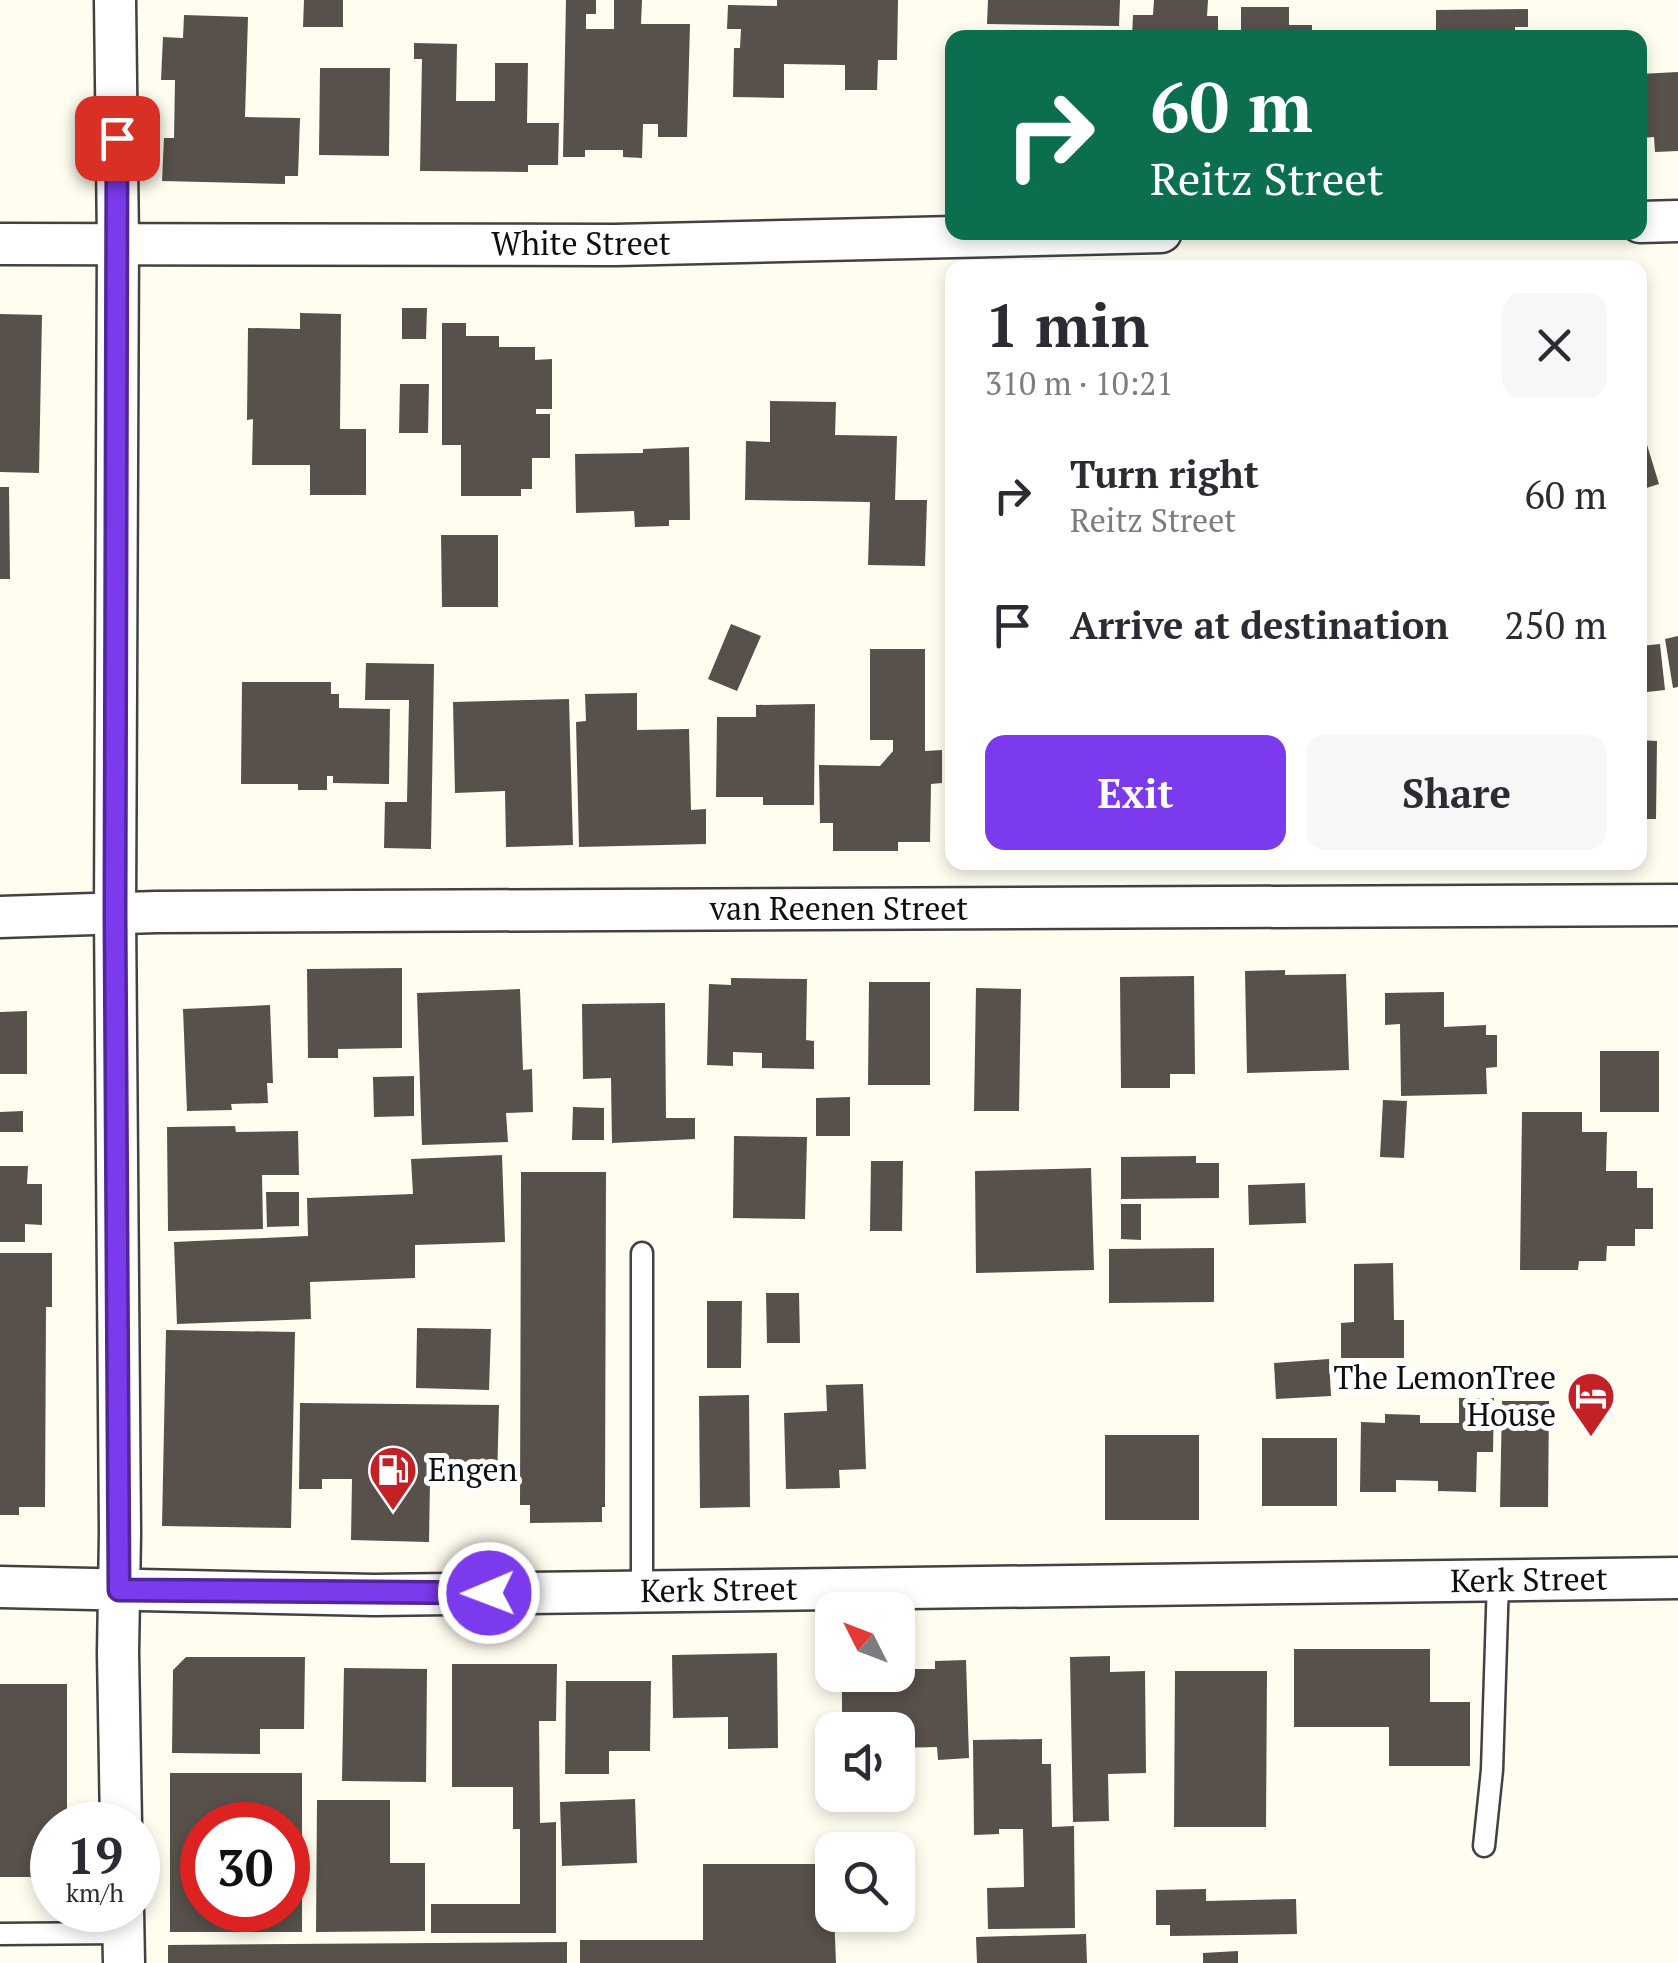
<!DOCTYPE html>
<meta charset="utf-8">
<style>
:root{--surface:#fff;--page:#f7f7f7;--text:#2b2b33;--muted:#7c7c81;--accent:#7c3aed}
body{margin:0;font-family:"PT Serif",serif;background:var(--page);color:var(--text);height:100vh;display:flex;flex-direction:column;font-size:38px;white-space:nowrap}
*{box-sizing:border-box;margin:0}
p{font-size:32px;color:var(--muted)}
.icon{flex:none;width:55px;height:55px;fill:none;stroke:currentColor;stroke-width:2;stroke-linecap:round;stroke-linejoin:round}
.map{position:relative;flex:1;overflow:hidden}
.side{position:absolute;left:945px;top:260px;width:702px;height:610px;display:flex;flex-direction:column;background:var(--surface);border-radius:20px;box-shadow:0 5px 15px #0003}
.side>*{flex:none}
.top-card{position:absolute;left:945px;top:30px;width:702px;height:210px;border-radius:20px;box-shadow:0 5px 15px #0003;background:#0b6e4f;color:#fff;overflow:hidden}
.needle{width:65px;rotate:312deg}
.fabs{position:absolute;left:815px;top:1592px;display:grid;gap:20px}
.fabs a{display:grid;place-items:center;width:100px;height:100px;border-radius:20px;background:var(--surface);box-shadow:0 5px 15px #0003;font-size:50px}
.speed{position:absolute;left:30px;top:1802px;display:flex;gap:20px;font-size:50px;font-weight:700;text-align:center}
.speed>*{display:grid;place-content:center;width:130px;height:130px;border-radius:50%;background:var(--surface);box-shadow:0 5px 15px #0003;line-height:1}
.speed small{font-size:25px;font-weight:400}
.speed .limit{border:15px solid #d22;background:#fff;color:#111}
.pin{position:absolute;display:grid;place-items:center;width:85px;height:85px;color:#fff;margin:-42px;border-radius:20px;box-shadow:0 5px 15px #0006}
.me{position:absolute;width:110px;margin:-55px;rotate:269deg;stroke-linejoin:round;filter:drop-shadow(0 0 8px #0008)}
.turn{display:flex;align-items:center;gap:35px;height:210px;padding:0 40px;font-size:45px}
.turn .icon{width:130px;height:130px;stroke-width:2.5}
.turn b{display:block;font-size:70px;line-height:85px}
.round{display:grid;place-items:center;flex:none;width:105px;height:105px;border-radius:20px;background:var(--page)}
.summary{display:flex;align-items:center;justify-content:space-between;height:170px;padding:0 40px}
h1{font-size:60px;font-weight:800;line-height:75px}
.button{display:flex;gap:20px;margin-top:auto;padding:20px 40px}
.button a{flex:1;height:115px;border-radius:20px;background:var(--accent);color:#fff;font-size:40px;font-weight:800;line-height:115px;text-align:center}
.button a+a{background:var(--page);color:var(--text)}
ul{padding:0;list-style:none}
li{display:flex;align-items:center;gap:30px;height:130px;padding:0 40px}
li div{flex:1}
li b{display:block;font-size:38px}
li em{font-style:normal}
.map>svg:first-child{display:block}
</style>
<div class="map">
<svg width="1678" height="1963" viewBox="0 0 1678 1963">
<rect width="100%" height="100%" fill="#fffcf0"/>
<g fill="#58504a" fill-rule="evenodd">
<path d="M304,0h39v27h-40z"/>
<path d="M566,0h30v14h-10v15h28v-29h28l-1,24h49l-3,113h-29v-13h-15l-1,34 -19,-1v-7h-38v7h-22z"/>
<path d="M777,0h121l-1,60h-19l-1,30h-32v-25l-61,-1v34l-51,-1 1,-49h6l1,-19h-14l1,-24 49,1z"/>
<path d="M988,0h132l-1,26 -132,-2z"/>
<path d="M1154,0h54l-1,16h11v22h-86l1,-23h20z"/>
<path d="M1241,7h48v18h23v13h-71z"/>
<path d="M1528,9v18h-13v11h-79v-28z"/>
<path d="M184,15l64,2 -3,100 55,1 -2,58h-13v8l-123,-3 2,-43h10l1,-58h-14l2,-43 20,1z"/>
<path d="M414,43l43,1 -1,57h39v-38h33l-1,60h32l-1,42h-30v7l-108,-1 2,-112h-8z"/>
<path d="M320,68h70l-1,88 -70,-1z"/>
<path d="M1678,72v79l-23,1 -1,-15 -14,1v-64z"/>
<path d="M402,308h25l-1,31h-24z"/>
<path d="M300,313l41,1 -1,115h26v66h-56v-30h-58l1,-46 -6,1 1,-92 52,1z"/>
<path d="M0,314l42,1 -3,158 -39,-1z"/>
<path d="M442,323h24v13h33v11h36v13l17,-1v50h-16v5h14v44h-18v31h-11v7h-60v-51h-19z"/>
<path d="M400,384h29l-1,49h-29z"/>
<path d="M770,401l66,1 -1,33 62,1 -2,64h32l-2,66 -57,-1 2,-63 -125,-2 1,-59 24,1z"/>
<path d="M1640,422l19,62 -19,6z"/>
<path d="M689,447l1,73h-21v6l-34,1 -1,-16 -58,2 -1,-59 68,-1v-4z"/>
<path d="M0,487h9l1,92h-10z"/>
<path d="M441,535h57v72h-56z"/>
<path d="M731,624l30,12 -24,55 -29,-12z"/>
<path d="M1678,636v51l-5,1 -8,-49z"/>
<path d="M1660,644l5,46 -18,2 -2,-15 -5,1v-32z"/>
<path d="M870,649h55v102l17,-1v33l-11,1 -1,58h-32v9h-65v-28h-13l-1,-58 61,1 13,-15v-11h-23z"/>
<path d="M366,663l68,1 -3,185 -47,-1 1,-46h22l2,-102h-44z"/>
<path d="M242,682h89v12h8v14l51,1 -1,75 -56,-1v-7h-6v14h-29v-6h-57z"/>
<path d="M637,693v37l52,-1 2,81 15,-1v35l-127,3 -3,-125 10,-1 -1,-27z"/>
<path d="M569,699l4,146 -67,2 -1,-56 -50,2 -2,-91z"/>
<path d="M815,704l-1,101h-51v-8h-47l1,-80h39v-12z"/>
<path d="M1640,740l17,1 -1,78h-16z"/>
<path d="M402,968v80l-64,1v9h-30l-1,-89z"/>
<path d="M1285,970v5l61,-1 3,96 -102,3 -2,-102z"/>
<path d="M1194,976l1,98h-25v14h-49l-1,-111z"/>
<path d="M731,978l76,1 -1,61 8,1v28l-52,-1v-15l-29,-1v14l-26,-1 2,-81 22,1z"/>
<path d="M869,982h61v103h-62z"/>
<path d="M976,988l45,1 -2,122h-45z"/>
<path d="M520,989l3,81 9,-1 1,43 -27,1 2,29 -86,3 -5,-152z"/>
<path d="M1444,992v35l42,-2v10h11v32l-11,1 1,26 -86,2 -1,-72 -15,1v-32z"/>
<path d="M665,1003l1,115h29v21l-83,4 -1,-65 -28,1 -1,-75z"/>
<path d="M270,1005l3,78h-6l1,20 -37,1 1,6 -45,1 -4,-102z"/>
<path d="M27,1011v63h-27v-62z"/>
<rect x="1600" y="1051" width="59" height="61"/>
<path d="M414,1076v40l-40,1 -1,-40z"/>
<path d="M850,1097v39h-34v-38z"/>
<path d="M1383,1100l24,1 -3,57 -24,-1z"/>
<path d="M573,1107l31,1v32h-32z"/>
<path d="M23,1111v21h-23v-20z"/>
<path d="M1522,1112h60v20h25l-1,39h31v17h16v41h-18v17h-28l-1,15h-27l-1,9h-58z"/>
<path d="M235,1126l1,6 62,-1 1,44h-37l1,54 -95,2 -1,-104z"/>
<path d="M734,1136l73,1 -2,82 -72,-1z"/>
<path d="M502,1155l3,87 -90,3v33l-105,4 1,37 -134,5 -3,-82 134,-6 -1,-38 106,-4 -2,-35z"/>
<path d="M1196,1156v7h23v35l-98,1v-42z"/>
<path d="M871,1161h32l-1,70h-32z"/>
<path d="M0,1166h28l-1,18h15v41l-17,-1v18h-25z"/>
<path d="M1091,1168l3,102 -118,3 -1,-102z"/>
<path d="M521,1172h85l-1,335h-3v15l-72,1v-18h-10z"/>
<path d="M1305,1183l1,40 -57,2 -1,-40z"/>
<path d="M266,1192h33v34l-32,1z"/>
<path d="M1121,1204h20v36l-20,-1z"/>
<path d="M1214,1248v54l-105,1v-54z"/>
<path d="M0,1253h52v54h-6l-1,200h-26v8h-19z"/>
<path d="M1393,1263l1,57h10v38h-63v-35l13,-1v-58z"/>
<path d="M766,1293h33l1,50h-33z"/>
<path d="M707,1301h35l-1,67h-34z"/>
<path d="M417,1328l74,1 -2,61 -73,-2z"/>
<path d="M166,1330l129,2 -4,196 -129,-2z"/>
<path d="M1329,1359l2,37 -55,3 -2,-36z"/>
<path d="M863,1384l3,85 -27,1 1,18 -54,1 -2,-76 43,-2 -1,-26z"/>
<path d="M749,1395l1,112 -50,1 -1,-112z"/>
<path d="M1459,1398h35l-1,54h-16l-1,40 -38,-1v-10l-42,-1v12h-36l1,-70 24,1v-9l35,1v8h39z"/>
<path d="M1502,1401h47l-1,106h-48z"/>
<path d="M300,1403l199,2 -2,76h-67l-1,61 -78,-2 1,-61h-30v10h-23z"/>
<rect x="1105" y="1435" width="94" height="85"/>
<rect x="1262" y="1438" width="75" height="68"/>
<path d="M1294,1649h136v53h40v64h-81v-39h-95z"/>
<path d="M777,1653l1,95 -50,1v-32l-55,1 -1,-63z"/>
<path d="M1110,1656v16l35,-1 1,102 -38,1 1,47 -36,1 -3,-165z"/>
<path d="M186,1657h119l-1,72h-44v25l-88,-1 1,-83z"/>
<path d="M966,1660l3,98 -31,2 -1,-13 -39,1v-18h-56v-55h56v-6h37v-8z"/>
<path d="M452,1664h105l-1,57h-17l1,102 16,-1v111h-125v-29h89v-75h-7v-42h-61z"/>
<path d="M344,1668l83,1 -1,113 -84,-1z"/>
<path d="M1175,1671h92l-1,156h-92z"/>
<path d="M566,1681h85l-1,70h-41v23h-44z"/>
<path d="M0,1684h67v141h-15v52h-52z"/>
<path d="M1042,1739v25h9l1,63 22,-1 1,102 -87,1 -1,-41 37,-1 -1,-58h-24v5l-25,1 -1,-95z"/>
<path d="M170,1773h132v159h-132zM202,1825h86v85h-86z"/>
<path d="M635,1799l2,64 -75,3 -2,-64z"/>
<path d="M317,1800h73v63h35v68l-109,1z"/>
<path d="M703,1864h129l4,99h-256v-23h123z"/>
<path d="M1206,1889v12l90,-2 1,35 -127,2v-11h-14v-35z"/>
<path d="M852,1915h40l1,12 -41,1z"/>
<path d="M1086,1934l1,29h-110l-1,-26z"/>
<path d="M567,1942v21h-399v-18z"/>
<path d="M1238,1951v12h-35v-10z"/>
</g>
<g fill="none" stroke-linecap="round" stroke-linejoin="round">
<g stroke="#424242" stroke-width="25">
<g id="service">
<path d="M642,1591v-338"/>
<path d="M1484,1846l8,-76 6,-190"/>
<path d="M0,1934l123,-1"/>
</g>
</g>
<g stroke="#424242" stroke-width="45">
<g id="minor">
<path d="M115,0l3,242 -3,671 5,620 -2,120 3,172"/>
<path d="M1640,222l38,-1"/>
<path d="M0,244l616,1 545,-13"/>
<path d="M0,917l156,-5 1522,-7"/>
<path d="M0,1587l374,8 1304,-17"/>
<path d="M123,1910l1,53"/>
</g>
</g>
<use href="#service" stroke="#fff" stroke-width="20"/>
<use href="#minor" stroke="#fff" stroke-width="40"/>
</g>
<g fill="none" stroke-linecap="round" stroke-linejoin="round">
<g stroke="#51269a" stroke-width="25">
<path id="route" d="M117,138l-2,775 4,677 370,3"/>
</g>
<use href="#route" stroke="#7c3aed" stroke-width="18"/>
</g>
<defs>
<g id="hotel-pin" transform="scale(2.5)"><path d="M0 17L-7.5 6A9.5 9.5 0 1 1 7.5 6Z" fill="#c42126" stroke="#fff"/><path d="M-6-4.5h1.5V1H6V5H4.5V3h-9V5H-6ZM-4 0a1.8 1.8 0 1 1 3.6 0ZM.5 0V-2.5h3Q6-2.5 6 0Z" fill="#fff"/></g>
<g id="fuel-pin" transform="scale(2.5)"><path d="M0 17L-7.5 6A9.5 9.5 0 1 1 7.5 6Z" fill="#c42126" stroke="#fff"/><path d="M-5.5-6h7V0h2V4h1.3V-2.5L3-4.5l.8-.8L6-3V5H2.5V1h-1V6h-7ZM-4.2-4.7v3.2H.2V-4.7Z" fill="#fff"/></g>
</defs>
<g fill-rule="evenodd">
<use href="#hotel-pin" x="1591" y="1396"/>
<use href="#fuel-pin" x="393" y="1470"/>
</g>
<g text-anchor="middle" stroke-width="10" stroke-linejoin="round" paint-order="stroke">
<g font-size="32" fill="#0f0f0f" stroke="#fff">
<text x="581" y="255">White Street</text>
<text x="839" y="920">van Reenen Street</text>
<text transform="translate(1529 1580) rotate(-1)" y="11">Kerk Street</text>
<text transform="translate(719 1590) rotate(-1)" y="11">Kerk Street</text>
</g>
<g font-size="32" fill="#0f0f0f" stroke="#fff" text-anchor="end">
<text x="1556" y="1389">The LemonTree<tspan x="1556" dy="37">House</tspan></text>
<text x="428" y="1481" text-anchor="start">Engen</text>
</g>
</g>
</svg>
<div class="fabs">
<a><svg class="needle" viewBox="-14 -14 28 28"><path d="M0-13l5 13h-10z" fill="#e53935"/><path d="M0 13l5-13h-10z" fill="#7c7c81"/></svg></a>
<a><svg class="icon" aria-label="sound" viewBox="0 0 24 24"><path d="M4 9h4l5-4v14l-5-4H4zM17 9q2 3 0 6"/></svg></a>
<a><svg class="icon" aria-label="search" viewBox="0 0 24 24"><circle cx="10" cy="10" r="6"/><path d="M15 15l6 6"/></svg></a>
</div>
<div class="speed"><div>19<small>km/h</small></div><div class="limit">30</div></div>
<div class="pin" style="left:117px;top:138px;background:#d93025"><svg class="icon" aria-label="arrive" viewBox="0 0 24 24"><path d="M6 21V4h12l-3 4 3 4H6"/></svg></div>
<svg class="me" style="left:489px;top:1593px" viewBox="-20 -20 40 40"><circle r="17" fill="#7c3aed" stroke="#fff" stroke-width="3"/><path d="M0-11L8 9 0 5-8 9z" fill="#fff"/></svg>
<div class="top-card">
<div class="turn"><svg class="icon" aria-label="right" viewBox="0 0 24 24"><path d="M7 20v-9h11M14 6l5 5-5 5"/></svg><div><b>60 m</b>Reitz Street</div></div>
</div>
<section class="side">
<div class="summary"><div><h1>1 min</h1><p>310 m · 10:21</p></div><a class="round"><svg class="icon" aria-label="close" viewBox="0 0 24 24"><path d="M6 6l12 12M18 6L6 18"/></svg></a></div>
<ul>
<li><svg class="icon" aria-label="right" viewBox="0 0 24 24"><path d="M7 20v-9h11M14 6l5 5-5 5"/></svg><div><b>Turn right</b><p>Reitz Street</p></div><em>60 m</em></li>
<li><svg class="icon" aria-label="arrive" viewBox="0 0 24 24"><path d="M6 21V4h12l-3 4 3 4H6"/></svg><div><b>Arrive at destination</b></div><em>250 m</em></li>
</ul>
<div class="button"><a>Exit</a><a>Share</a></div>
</section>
</div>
